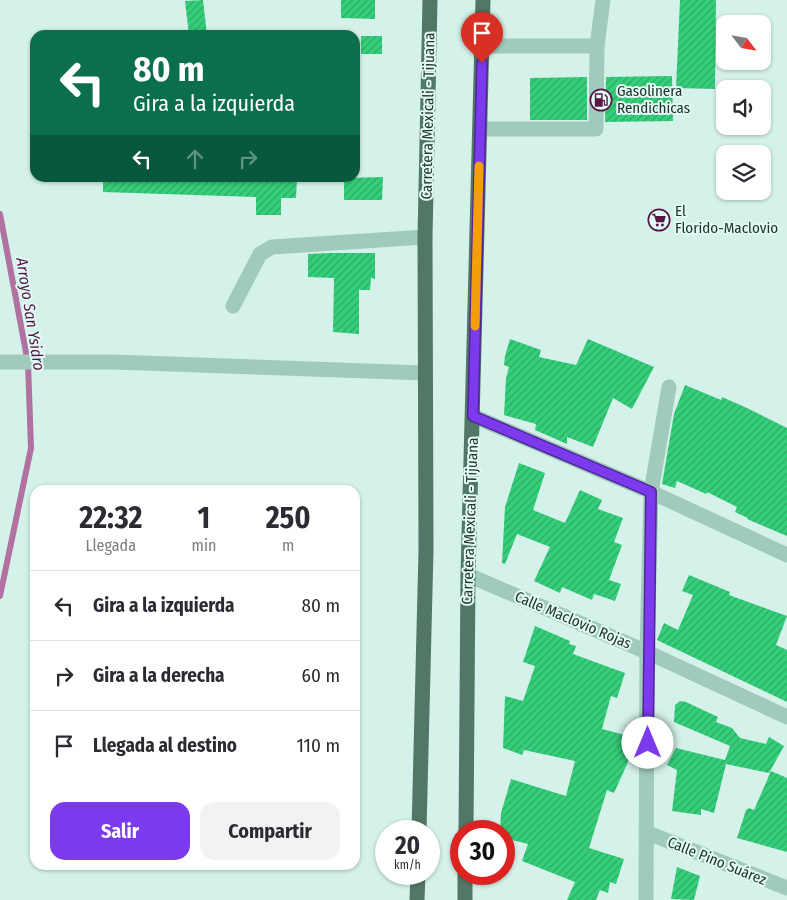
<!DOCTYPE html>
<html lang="es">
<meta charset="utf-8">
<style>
:root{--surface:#fff;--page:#f2f2f3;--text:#2b2b33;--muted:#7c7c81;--line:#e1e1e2;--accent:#7c3aed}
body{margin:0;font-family:"Fira Sans Condensed",sans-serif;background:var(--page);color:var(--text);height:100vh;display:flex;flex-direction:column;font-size:19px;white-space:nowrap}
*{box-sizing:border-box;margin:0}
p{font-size:16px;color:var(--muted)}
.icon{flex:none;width:28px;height:28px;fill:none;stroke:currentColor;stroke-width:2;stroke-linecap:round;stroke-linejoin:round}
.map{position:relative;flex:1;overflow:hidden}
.details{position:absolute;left:30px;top:485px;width:330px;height:385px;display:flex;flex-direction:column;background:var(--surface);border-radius:15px;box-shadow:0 1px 4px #0004}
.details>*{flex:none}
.top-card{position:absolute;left:30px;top:30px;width:330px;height:152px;border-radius:15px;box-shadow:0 1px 4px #0004;background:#0b6e4f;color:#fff;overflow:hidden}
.needle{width:32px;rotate:121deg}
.tools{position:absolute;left:716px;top:15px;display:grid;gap:10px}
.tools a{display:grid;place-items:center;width:55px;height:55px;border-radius:10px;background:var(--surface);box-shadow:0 1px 4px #0004;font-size:25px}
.speed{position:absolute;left:375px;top:820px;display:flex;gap:10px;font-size:25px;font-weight:700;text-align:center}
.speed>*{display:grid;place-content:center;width:65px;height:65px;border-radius:50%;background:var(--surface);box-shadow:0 1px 4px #0004;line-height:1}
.speed small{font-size:12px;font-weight:400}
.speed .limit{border:8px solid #d22;background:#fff;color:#111}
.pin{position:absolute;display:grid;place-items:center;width:42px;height:42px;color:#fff;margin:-51px -21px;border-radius:50% 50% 50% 0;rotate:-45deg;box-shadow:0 0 5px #0007}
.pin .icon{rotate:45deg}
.me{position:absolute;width:55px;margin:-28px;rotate:0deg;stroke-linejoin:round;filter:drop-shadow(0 0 4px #0008)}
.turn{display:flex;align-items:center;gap:18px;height:105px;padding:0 20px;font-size:22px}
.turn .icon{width:65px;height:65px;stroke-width:2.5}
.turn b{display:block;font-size:35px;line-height:42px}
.lanes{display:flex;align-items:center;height:48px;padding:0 20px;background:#0003;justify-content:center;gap:25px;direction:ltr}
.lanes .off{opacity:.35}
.eta{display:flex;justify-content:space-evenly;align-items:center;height:85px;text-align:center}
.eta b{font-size:30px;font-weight:700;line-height:35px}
.button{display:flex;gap:10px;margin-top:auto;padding:10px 20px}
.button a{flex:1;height:58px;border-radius:15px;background:var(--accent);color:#fff;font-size:20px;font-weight:700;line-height:58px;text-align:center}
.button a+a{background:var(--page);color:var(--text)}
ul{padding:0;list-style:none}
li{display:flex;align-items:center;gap:15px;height:70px;padding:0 20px;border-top:1px solid var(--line)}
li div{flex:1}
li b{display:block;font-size:19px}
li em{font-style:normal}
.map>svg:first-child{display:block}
</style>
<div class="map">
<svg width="787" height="900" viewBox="0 0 787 900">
<defs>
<pattern id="building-hatch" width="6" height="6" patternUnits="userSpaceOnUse" patternTransform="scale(1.25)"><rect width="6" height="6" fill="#35cf7b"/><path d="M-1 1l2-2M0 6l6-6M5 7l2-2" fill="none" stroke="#2da965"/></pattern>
</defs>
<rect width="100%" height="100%" fill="#d4f2ea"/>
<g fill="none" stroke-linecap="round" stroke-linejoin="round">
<path stroke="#b171a1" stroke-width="6" d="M0,214l28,149 3,85 -31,148"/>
</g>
<g fill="url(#building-hatch)">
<path d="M203,0l4,35h-18l-4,-34z"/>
<path d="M341,0h34v19l-34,-1z"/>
<path d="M680,0h36l-1,89 -39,-1z"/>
<rect x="361" y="36" width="21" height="18"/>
<path d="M672,76l1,45 -68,1 1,-45z"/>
<path d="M587,77v43h-57v-42z"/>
<path d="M383,177l-1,23h-38v-22z"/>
<path d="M103,178h194l-1,20h-15v17h-25v-18l-153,-5z"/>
<path d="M331,253h44v26l-4,-1 -1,12h-11v44l-26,-2 1,-54 -26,-1v-23z"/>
<path d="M510,339l31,11 -2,7 37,8 12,-26 66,28 -22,42 -19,-11 -20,49 -26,-10v7l-32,-14 1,-6 -32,-9 2,-37 3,-11 -5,-2 1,-9z"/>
<path d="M685,385l36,15 1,-3 25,11 40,20v108l-40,-17 1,-1 -13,-6 2,-5 -30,-15 -1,2 -29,-13 -2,7 -13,-4 12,-70z"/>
<path d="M519,463l26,10 -12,37 32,13 15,-33 22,10 -4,9 25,9 -9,24 8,3 -13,35 12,4 -6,17 -21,-7 -2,6 -30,-13 -2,6 -26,-12 16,-34 -33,-13 -12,30 -3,-1 3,-56z"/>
<path d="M689,575l41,17 -1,3 58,21 -11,29 11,5v52l-130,-62 7,-17 14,7 15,-35 -11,-4z"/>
<path d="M535,626l35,15 -1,3 7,2 -3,8 52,19 -8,25 -6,-2 -9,33 27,7 -1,26 -14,31 -7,-3 -18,58 35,11 -8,25 -6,-2 -2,11 -8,-3 -4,10h-29l8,-18 -53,-21 6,-17 -24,-6v-7h-4l1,-18 10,-34 55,17 9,-35 -51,-11 -2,5 -19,-7 2,-52 18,5 12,-35 -12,-4z"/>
<path d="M680,701l6,1 32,15 -2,5 16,6 8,10 26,6 3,-7 15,9 -15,27 -43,-9 -12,49 -13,-4v6l-29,-4 5,-41 -10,-5 9,-17 49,12 5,-14 -56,-24 1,-17z"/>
<path d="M771,771l16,7v74l-50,-14 9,-28 3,-2 5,2z"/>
<path d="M677,867l23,9 -6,24 -23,-1z"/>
</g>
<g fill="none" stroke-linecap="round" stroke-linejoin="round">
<g stroke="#a0cabc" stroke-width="15">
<path d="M597,46l6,-46"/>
<path d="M480,129h116l1,-83h-114"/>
<path d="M233,306l27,-52 12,-7 153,-10"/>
<path d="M0,362h113l311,11"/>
<path d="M473,416l178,76 136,63"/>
<path d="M468,575l179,77 140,65"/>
<path d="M648,833l139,55"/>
<path d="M646,900l1,-248 4,-160 18,-105"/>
</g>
<g stroke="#537767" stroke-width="15">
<path d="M419,831l7,-281 -1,-313 5,-237"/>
<path d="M466,831l2,-256 15,-575"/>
<path d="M417,900l1,-26"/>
<path d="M465,900v-26"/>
</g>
</g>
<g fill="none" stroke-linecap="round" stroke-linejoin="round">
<g stroke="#51269a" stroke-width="12">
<path id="route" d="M482,63l-9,353 178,76 -3,251"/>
</g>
<use href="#route" stroke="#7c3aed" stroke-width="9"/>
<path stroke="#f59e0b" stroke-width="9" d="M475,326l4,-160"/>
</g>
<defs>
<g id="fuel-ring" transform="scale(1.125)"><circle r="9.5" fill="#e0faf4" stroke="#571745" stroke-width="1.5"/><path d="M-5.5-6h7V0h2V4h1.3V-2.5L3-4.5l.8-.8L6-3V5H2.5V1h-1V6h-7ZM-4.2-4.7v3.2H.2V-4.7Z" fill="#571745"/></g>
<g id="supermarket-ring" transform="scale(1.125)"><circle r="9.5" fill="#e0faf4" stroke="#571745" stroke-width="1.5"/><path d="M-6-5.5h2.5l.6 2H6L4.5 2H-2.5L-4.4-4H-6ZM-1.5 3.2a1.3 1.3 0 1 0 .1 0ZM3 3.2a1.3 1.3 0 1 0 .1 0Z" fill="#571745"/></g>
</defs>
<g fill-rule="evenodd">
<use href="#fuel-ring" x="601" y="100"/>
<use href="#supermarket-ring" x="659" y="220"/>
</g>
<g text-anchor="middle" stroke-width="4" stroke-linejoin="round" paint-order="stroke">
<g font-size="15" fill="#24332c" stroke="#e0faf4" text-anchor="start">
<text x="617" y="96">Gasolinera<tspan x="617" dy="17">Rendichicas</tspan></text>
<text x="675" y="216">El<tspan x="675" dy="17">Florido-Maclovio</tspan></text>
</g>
<g font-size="15" fill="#24332c" stroke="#e0faf4">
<text transform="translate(428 116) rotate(-89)" y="5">Carretera Mexicali - Tijuana</text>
<text transform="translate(470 521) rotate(-88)" y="5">Carretera Mexicali - Tijuana</text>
<text transform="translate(573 620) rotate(23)" y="5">Calle Maclovio Rojas</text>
<text transform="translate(717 861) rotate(22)" y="5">Calle Pino Suárez</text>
</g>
<g font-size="16" font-style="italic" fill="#571745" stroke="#e0faf4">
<text transform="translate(31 314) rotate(81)" y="6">Arroyo San Ysidro</text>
</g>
</g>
</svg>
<div class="tools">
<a><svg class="needle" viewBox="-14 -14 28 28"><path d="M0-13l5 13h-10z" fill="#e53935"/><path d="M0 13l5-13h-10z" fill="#7c7c81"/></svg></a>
<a><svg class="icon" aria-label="sound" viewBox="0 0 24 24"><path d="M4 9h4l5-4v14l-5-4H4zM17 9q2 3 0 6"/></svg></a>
<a><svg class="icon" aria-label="layers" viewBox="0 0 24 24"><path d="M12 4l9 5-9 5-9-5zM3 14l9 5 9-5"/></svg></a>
</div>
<div class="speed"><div>20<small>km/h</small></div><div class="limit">30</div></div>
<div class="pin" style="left:482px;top:63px;background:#d93025"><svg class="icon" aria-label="arrive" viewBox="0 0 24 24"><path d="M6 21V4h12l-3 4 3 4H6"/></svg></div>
<svg class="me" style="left:648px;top:743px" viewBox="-20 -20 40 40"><circle r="19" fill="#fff"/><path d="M0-13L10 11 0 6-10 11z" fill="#7c3aed"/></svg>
<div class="top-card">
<div class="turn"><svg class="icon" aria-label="left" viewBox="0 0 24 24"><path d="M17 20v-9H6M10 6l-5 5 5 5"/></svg><div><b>80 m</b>Gira a la izquierda</div></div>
<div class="lanes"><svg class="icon" aria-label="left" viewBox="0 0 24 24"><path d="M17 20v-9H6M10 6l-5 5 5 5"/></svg><svg class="icon off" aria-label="ahead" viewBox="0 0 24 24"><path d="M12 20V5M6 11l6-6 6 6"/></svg><svg class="icon off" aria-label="right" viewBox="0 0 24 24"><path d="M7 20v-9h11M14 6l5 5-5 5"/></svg></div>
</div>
<section class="details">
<div class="eta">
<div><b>22:32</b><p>Llegada</p></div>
<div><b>1</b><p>min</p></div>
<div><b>250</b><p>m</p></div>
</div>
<ul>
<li><svg class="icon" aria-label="left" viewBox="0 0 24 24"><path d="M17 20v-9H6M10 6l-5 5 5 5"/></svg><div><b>Gira a la izquierda</b></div><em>80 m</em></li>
<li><svg class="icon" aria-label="right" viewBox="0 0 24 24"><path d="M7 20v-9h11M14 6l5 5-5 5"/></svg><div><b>Gira a la derecha</b></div><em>60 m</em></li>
<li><svg class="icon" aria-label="arrive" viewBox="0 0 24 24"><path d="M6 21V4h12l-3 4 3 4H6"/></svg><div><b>Llegada al destino</b></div><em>110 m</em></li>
</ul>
<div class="button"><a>Salir</a><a>Compartir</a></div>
</section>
</div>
